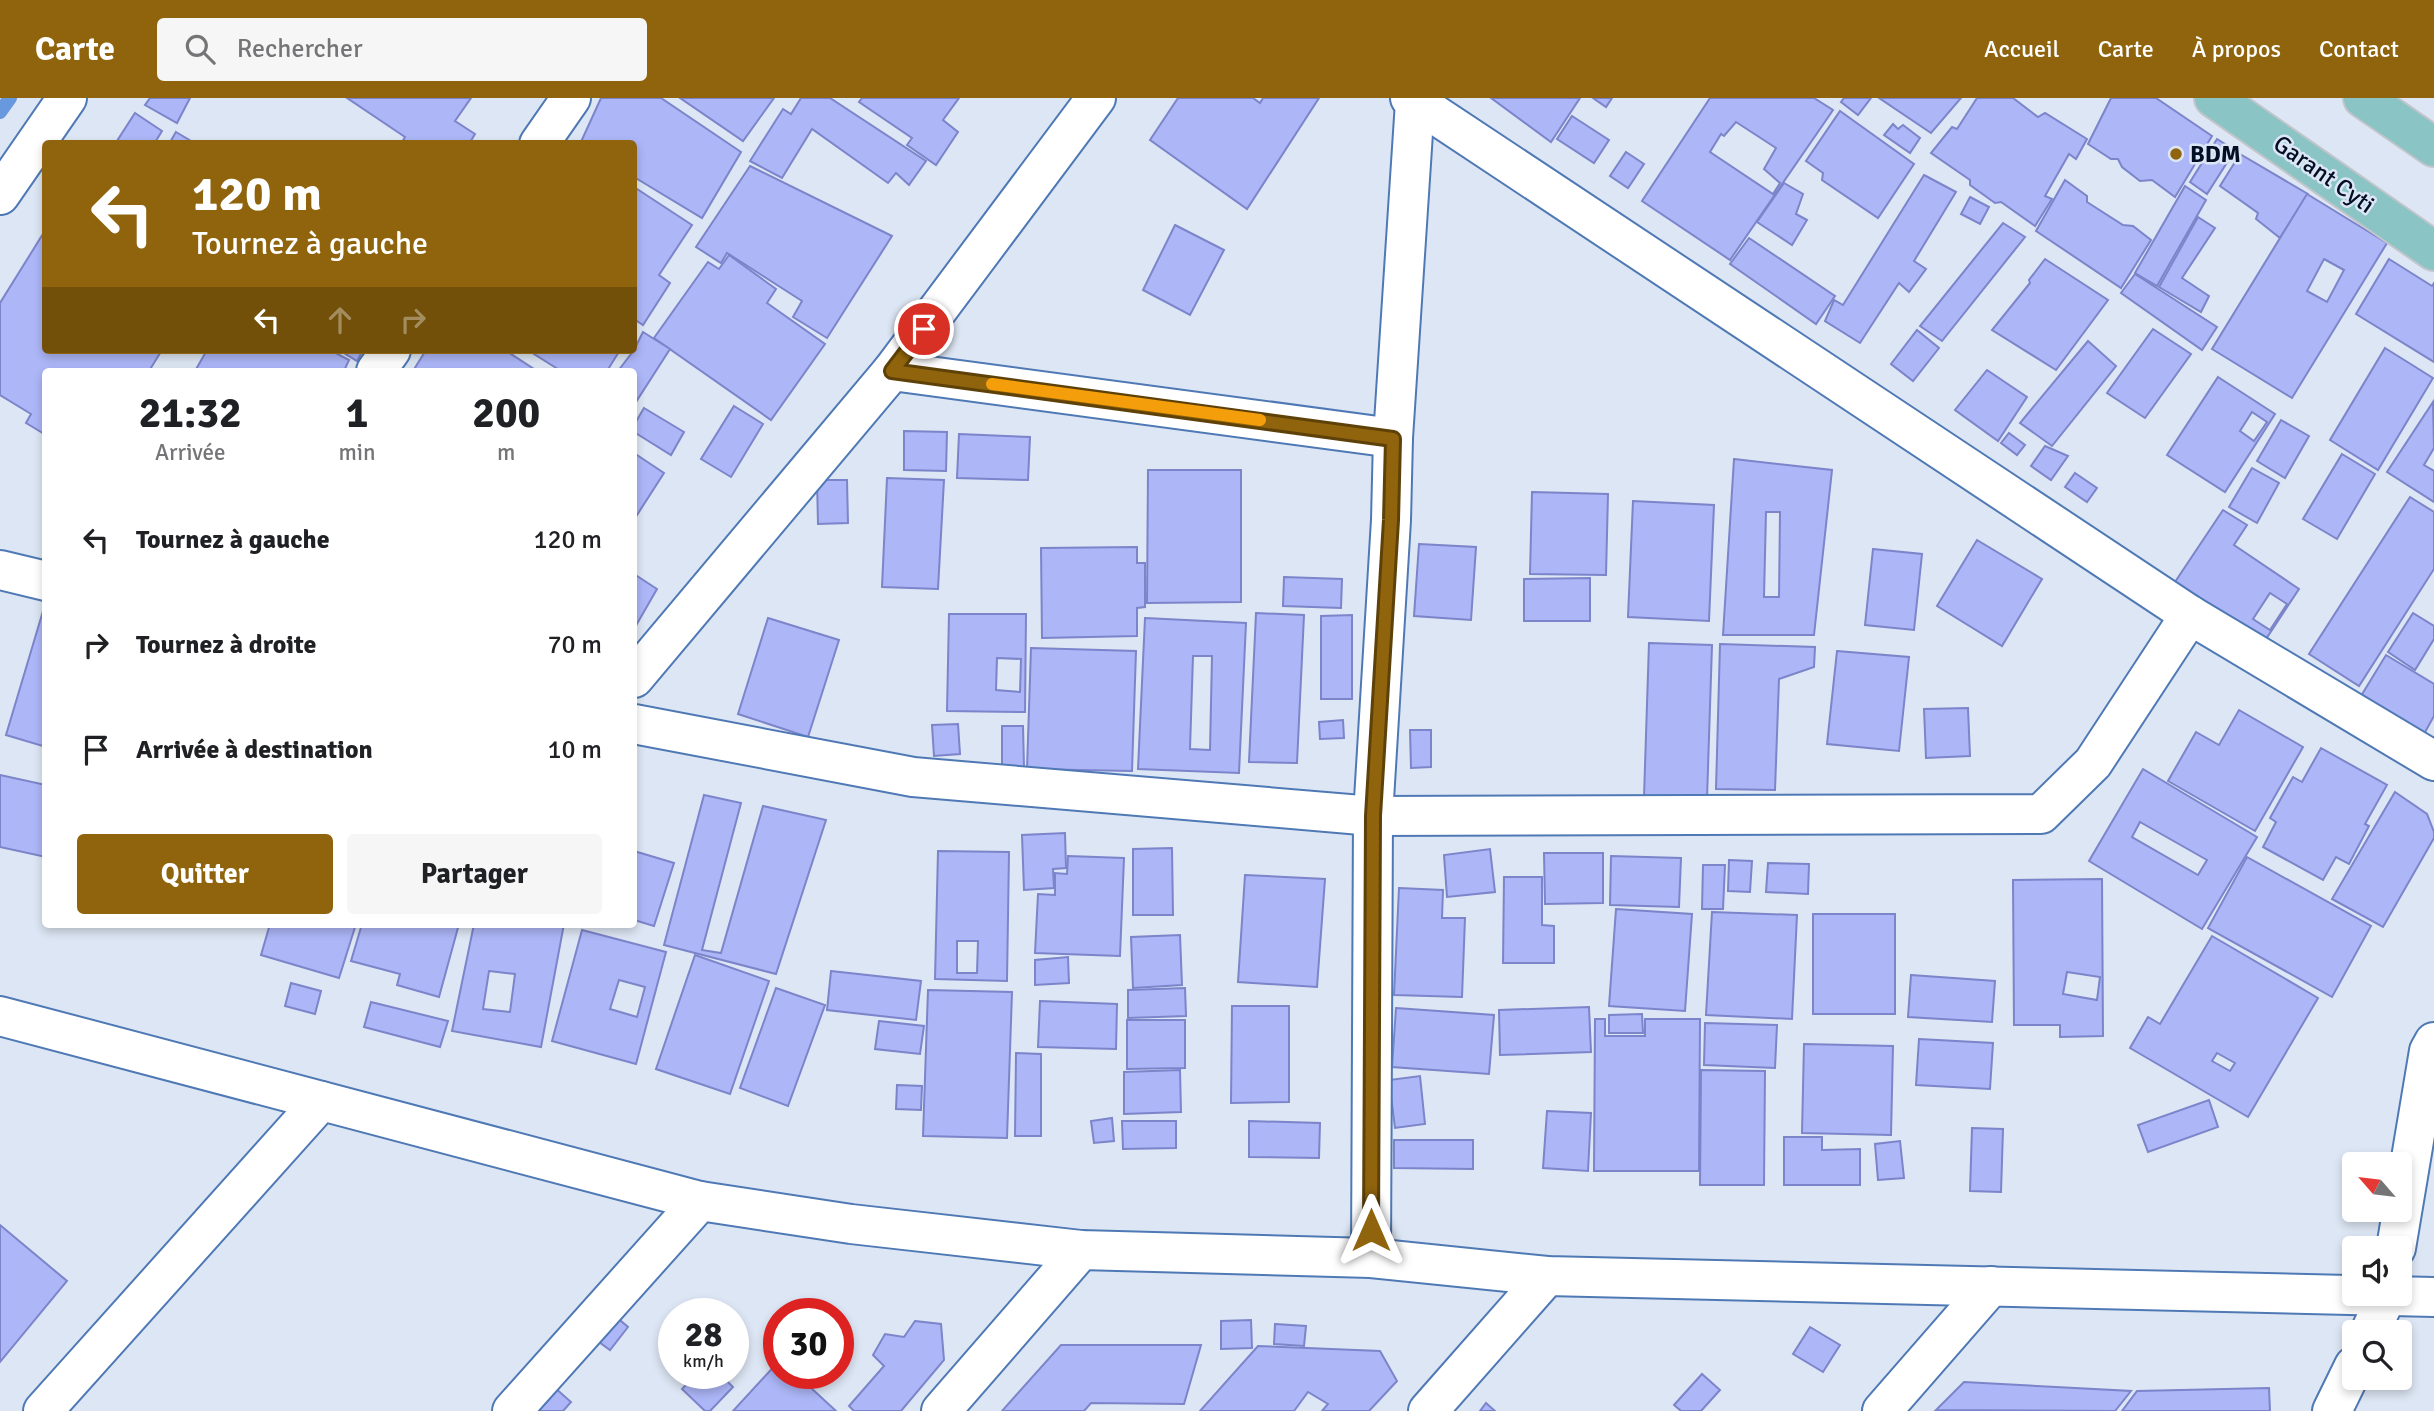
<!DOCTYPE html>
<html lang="fr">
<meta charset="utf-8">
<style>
:root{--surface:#fff;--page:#f6f6f6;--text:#202124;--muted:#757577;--accent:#8f640c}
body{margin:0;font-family:Signika,sans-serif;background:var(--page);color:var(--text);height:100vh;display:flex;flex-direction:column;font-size:26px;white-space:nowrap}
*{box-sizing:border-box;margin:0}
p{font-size:23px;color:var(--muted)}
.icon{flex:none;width:38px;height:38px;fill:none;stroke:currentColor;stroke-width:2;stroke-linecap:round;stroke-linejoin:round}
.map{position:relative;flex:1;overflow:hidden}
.drawer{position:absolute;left:42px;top:270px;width:595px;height:560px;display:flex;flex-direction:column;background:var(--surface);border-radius:7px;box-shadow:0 4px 10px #0003}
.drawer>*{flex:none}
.hud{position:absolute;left:42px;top:42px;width:595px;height:214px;border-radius:7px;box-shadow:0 4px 10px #0003;background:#8f640c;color:#fff;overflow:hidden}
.needle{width:46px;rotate:298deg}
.controls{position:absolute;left:2342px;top:1054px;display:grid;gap:14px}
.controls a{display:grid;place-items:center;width:70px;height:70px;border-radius:7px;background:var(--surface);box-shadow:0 4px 10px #0003;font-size:35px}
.speed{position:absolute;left:658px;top:1200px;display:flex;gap:14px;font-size:35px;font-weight:700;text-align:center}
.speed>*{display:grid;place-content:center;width:91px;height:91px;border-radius:50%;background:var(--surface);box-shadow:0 4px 10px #0003;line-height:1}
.speed small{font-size:18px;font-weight:400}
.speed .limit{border:10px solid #d22;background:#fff;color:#111}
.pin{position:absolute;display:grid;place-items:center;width:60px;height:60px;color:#fff;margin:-30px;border:4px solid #fff;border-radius:50%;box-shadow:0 2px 7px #0007}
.me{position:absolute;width:77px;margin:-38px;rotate:0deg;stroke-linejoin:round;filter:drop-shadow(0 0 5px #0008)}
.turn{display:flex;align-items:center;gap:24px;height:147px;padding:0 35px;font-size:32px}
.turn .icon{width:91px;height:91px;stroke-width:2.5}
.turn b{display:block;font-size:49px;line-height:60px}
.lanes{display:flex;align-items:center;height:66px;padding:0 35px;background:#0003;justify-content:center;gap:35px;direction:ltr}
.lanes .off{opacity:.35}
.eta{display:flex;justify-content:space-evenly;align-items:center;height:119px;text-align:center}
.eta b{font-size:42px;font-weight:700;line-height:49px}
.cta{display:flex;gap:14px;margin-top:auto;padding:14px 35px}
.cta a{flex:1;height:80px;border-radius:7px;background:var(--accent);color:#fff;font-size:28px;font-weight:700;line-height:80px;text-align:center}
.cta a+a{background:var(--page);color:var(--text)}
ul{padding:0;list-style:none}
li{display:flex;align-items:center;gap:21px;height:105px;padding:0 35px}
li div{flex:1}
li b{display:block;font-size:26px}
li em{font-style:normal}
header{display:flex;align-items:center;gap:42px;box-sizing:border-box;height:98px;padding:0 35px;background:var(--accent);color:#fff}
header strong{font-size:33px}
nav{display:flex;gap:38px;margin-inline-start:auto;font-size:24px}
.search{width:490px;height:63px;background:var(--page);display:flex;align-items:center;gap:18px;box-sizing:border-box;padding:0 24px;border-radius:7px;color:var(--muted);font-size:26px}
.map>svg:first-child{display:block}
</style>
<header>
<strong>Carte</strong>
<div class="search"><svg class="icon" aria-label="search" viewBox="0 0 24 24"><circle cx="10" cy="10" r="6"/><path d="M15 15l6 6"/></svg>Rechercher</div>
<nav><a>Accueil</a><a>Carte</a><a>À propos</a><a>Contact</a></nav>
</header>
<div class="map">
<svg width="2434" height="1313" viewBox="0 0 2434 1313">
<rect width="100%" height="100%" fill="#dde6f4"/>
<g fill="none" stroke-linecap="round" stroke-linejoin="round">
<path stroke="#6898dd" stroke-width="14" d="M0,14l10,-14"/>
</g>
<g fill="#adb6f7" stroke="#7c84ca" stroke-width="2" fill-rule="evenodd">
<path d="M150,0h40l-13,25 -32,-18z"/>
<path d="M347,0h124l-16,23 20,13 -6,10h-68l4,-7z"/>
<path d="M601,0h60l80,54 -39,66 -68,-41v-33h-54z"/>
<path d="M680,0h94l-31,43z"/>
<path d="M801,0h29l96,63 -17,24 -13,-12 -8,10 -76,-54 -30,49 -32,-17 33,-52 8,5z"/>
<path d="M862,0h97l-16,22 15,12 -22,33 -29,-20 5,-7 -53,-36z"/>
<path d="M1178,0h75l7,5 3,-5h56l-72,111 -97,-69z"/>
<path d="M1491,0h89l-29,44z"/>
<path d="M1593,0h19l-6,9z"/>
<path d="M1710,0h104l19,12 -103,150 -88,-59zM1736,24l40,26 -12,21 16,14 -7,11 -63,-42 11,-18 3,2z"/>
<path d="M1844,0h27l-13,17 -17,-13z"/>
<path d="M1879,0h82l-30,35z"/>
<path d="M1977,0h36l25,19 7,-4 42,26 -11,20 -7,-5 -24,42 7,3 -17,27 -34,-24 -6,1 -25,-18v-5l-39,-27 21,-26 5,2z"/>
<path d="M2111,0h45l56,38 -37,61 -23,-17 -12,1 -18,-14 -4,-8h-7l-23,-15z"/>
<path d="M1840,13l74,53 -36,54 -56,-38 1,-7 -17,-12z"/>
<path d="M135,15l27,18 -8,13h-39z"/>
<path d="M1572,18l37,24 -15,23 -37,-24z"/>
<path d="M1893,26l5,5 5,-4 17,13 -10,15 -26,-18z"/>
<path d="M176,34l20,12h-27z"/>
<path d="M2217,41l18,11 -28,44 -17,-12z"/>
<path d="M1626,54l18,12 -16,24 -18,-12z"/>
<path d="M2240,56l68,40 -28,44 -24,-19 2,-6 -38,-27z"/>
<path d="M750,68l142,70 -65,102 -34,-21 9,-16 -75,-48 -6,10 -25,-16z"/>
<path d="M1924,77l32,17 -42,69 12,8 -17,23 -10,-9 -39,60 -35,-22 9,-21 9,5z"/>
<path d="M2065,82l22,16v6l36,23 10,1 18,14 -30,48 -85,-57z"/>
<path d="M1784,85l19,11 -7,20 11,6 -15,25 -35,-23z"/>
<path d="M2185,88l21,14 -49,86 -22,-13z"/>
<path d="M634,89l58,38 -33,50 11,8 -27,42 -9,-6z"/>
<path d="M2307,96l80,49 -95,155 -80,-49zM2324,161l20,11 -17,32 -20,-11z"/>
<path d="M1970,99l19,10 -9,17 -19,-10z"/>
<path d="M2198,119l17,11 -33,50 27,18 -8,16 -42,-25z"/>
<path d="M2003,125l22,14 -83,104 -22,-15z"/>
<path d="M1175,127l49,25 -34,65 -47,-25z"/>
<path d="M46,131v121h116l-13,21h-103v64l-20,-12 5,-9 -31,-19v-92z"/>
<path d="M1749,140l86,58 -19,28 -86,-60z"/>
<path d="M729,157l47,34 -9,14 58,41 -54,76 -117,-82 54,-76 11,7z"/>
<path d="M2045,161l63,41 -52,70 -64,-40 38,-47 -1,-3z"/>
<path d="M2389,161l43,27 2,-3v79l-78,-48z"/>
<path d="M2135,176l82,53 -15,23 -81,-57z"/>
<path d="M2153,231l38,25 -46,64 -38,-25z"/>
<path d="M1917,232l22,18 -26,33 -22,-17z"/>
<path d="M643,234l27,17 -36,56v-34h-16l16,-21z"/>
<path d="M2088,243l28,25 -64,80 -32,-23z"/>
<path d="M2385,250l48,30 -55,92 -48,-30z"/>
<path d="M207,252h123l19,10 -5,11h-149z"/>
<path d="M339,252h24l-6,11z"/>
<path d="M426,252h79l32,21h-124z"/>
<path d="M537,252h83l-13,21h-46l-27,-17z"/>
<path d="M1987,272l40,27 -29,44 -43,-31z"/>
<path d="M2218,279l57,37 -50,78 -58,-37zM2252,314l15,10 -13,19 -14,-10z"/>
<path d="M2433,304l1,46 -10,17 10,6v31l-47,-30z"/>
<path d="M734,308l29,18 -32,53 -30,-18z"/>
<path d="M644,310l40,24 -13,23 -37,-23v-7z"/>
<path d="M2281,322l28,16 -24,42 -28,-17z"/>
<path d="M904,333l43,1 -1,39 -42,-1z"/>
<path d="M2009,335l16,12 -8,10 -16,-12z"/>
<path d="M959,336l71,3 -2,43 -71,-2z"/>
<path d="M2045,348l23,10 -17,24 -20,-14z"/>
<path d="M634,355l30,20 -27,42 -3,-2z"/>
<path d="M2342,356l33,20 -38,65 -34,-20z"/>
<path d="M1734,361l98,11 -18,165h-91zM1766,414h14l-1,85h-15z"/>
<path d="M2252,370l27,15 -22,40 -28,-16z"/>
<path d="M1148,372h93v132l-94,1z"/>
<path d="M2075,375l22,15 -10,14 -22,-15z"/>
<path d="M887,380l57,2 -6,109 -56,-2z"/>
<path d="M817,382h30l1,43 -30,1z"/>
<path d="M1532,394l76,2 -2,81 -76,-1z"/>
<path d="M2410,399l24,15v57l-75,117 -50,-32z"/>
<path d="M1633,403l81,4 -5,116 -81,-4z"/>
<path d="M2223,412l24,15 -13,20 65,44 -35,53 -89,-60zM2270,495l17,11 -17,26 -17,-11z"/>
<path d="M1977,442l65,39 -40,67 -65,-40z"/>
<path d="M1419,446l57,3 -5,73 -57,-4z"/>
<path d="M1137,449v16h8v44l-8,1v28l-95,2 -1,-90z"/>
<path d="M1873,451l49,5 -8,76 -49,-5z"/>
<path d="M634,476l23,15 -23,40z"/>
<path d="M1284,479l58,2 -1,29 -58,-2z"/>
<path d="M1590,480v43h-66v-42z"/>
<path d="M43,513l3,1v135l-40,-12z"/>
<path d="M1256,515l48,2 -7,148 -48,-1z"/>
<path d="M2413,515l21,13v13l-19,31 -27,-18z"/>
<path d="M949,516h77l-1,98 -78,-1zM997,560l24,1 -1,33 -24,-2z"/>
<path d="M1352,517v84h-31v-83z"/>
<path d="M768,520l71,22 -31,97 -70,-23z"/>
<path d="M1145,520l101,5 -7,150 -101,-4zM1193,558h19l-2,94 -20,-1z"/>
<path d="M1649,545l63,2 -5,154 -63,-2z"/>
<path d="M1720,546l95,3 -1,20 -35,12 -4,111 -59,-1z"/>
<path d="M1031,550l105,3 -4,120 -105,-2z"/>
<path d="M1837,553l72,6 -10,94 -72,-7z"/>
<path d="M2386,557l48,29v32l-10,18 -63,-38z"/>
<path d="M1968,610l2,48 -44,2 -2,-49z"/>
<path d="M2239,612l64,37 -48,84 -87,-50 28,-49 23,13z"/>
<path d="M1343,622l1,18 -24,1 -1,-17z"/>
<path d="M958,626l2,30 -26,2 -2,-31z"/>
<path d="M1002,628h21l1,41h-22z"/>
<path d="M1410,632h21v37l-20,1z"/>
<path d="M2321,650l66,37 -22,39 4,2 -20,38 -13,-7 -13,23 -60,-33 13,-25 -6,-4 23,-41 9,5z"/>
<path d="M2143,671l114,68 -55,92 -113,-68zM2140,724l67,38 -9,15 -66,-38z"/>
<path d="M0,677l46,10v72l-46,-10z"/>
<path d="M2395,694l32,22 7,18v6l-51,89 -51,-28z"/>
<path d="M704,697l37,8 -39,147 19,3 42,-147 63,14 -50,154 -112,-29z"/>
<path d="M1065,735l1,35 -13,1 1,19 -30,2 -2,-55z"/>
<path d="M1172,750l1,67h-40v-66z"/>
<path d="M1490,751l5,43 -48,5 -3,-42z"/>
<path d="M634,753l40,12 -20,63 -20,-6z"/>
<path d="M938,753l71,1 -2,129 -72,-2zM957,843h21l-1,32h-20z"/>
<path d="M1544,755h59v50l-58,1z"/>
<path d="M1068,758l56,2 -4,98 -85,-3 3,-59 17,1v-22l12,1z"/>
<path d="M1611,758l70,2 -2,49 -69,-2z"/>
<path d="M2247,759l124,69 -39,71 -124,-69z"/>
<path d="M1729,762l23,1 -2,31 -22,-1z"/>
<path d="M1768,765l41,1 -1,30 -42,-2z"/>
<path d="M1703,767h22l-2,44h-21z"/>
<path d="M1245,777l80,4 -8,108 -79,-5z"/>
<path d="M1504,779h38v48l12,1v37h-51z"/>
<path d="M2102,781l1,157 -43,1v-12h-46l-1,-145zM2067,874l33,5 -3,23 -34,-6z"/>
<path d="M1399,790l44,2 -1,28h23l-3,79 -68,-2z"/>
<path d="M1616,811l76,5 -7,97 -76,-5z"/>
<path d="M1712,814l85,3 -5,104 -86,-4z"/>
<rect x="1813" y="816" width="82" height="100"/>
<path d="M270,826h86l-17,54 -78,-23z"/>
<path d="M362,826h97l-20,73 -42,-12 3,-11 -49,-13z"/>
<path d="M474,826h90l-23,123 -89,-16zM489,873l26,3 -5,38 -27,-3z"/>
<path d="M582,832l84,22 -30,112 -84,-23zM619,882l26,7 -8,30 -27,-8z"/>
<path d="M1180,837l2,50 -49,3 -2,-51z"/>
<path d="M2212,838l106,62 -70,119 -118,-69 18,-31 12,7zM2217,955l18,10 -5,8 -18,-10z"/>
<path d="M695,857l74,26 -39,113 -74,-25z"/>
<path d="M1068,859l1,26 -34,2v-25z"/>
<path d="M831,873l90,10 -5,39 -89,-10z"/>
<path d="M1911,877l84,6 -3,41 -84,-5z"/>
<path d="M291,885l30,8 -6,23 -30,-8z"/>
<path d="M776,890l49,17 -37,101 -48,-18z"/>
<path d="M1185,890l1,28 -58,2v-28z"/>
<path d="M928,892l84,2 -5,146 -84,-2z"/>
<path d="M1040,903l77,3 -1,45 -78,-2z"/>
<path d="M371,904l77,19 -8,26 -76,-20z"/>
<path d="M1232,908h57v96l-58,1z"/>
<path d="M1589,909l2,45 -91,3 -1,-45z"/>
<path d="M1396,910l98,7 -5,59 -97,-7z"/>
<path d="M1642,916l1,19h-34v-18z"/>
<path d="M1595,921h10v17h40v-17h55l-1,152h-105z"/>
<path d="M1127,922h58v48l-58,1z"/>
<path d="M879,923l45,5 -4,28 -45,-5z"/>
<path d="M1705,925l72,2 -2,43 -71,-3z"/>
<path d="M1919,941l74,4 -3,46 -74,-4z"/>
<path d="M1804,946l89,2 -2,89 -89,-2z"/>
<path d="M1016,955l25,1v82h-26z"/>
<path d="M1180,972l1,42 -57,2v-42z"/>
<path d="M1701,972l64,1 -1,114h-64z"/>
<path d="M1420,978l5,48 -30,4 -6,-48z"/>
<path d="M897,987l25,1 -1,24 -25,-1z"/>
<path d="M2209,1002l9,27 -70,25 -10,-27z"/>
<path d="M1547,1013l44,2 -3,58 -45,-3z"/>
<path d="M1112,1020l2,23 -20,2 -3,-22z"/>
<path d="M1122,1023h54v27l-53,1z"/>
<path d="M1249,1023l71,2 -1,35 -70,-1z"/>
<path d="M1972,1030l31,1 -2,63 -31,-1z"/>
<path d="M1784,1039h38v13l38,-1v36h-76z"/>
<path d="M1394,1042h79v29l-79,-1z"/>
<path d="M1900,1043l4,37 -26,2 -3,-36z"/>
<path d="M0,1127l67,56 -67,81z"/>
<path d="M614,1217l14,12 -18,23 -15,-11z"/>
<path d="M1251,1222l1,28 -31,1v-28z"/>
<path d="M915,1223l26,3 3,36 -43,51h-47l-5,-5 35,-40 -11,-11 12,-21 19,3z"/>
<path d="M1275,1226l31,2 -2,20 -30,-2z"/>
<path d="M1810,1229l30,18 -17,27 -30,-18z"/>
<path d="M1061,1247h140l-17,59 -93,-1 -7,8h-82z"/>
<path d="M1258,1248l122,5 17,30 -28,30h-47l6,-7 -20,-12 -14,19h-94z"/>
<path d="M779,1263v13h17l40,37h-103z"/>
<path d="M696,1276h24l13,13 -23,24h-5l-23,-22z"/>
<path d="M1702,1276l18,16 -19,21h-20l-7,-6z"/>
<path d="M1964,1284l167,9 -16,20 -179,-1z"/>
<path d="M554,1289l17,15 -8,9h-27z"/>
<path d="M2269,1290l1,23h-148l15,-20z"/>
<path d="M1486,1305l9,8h-15z"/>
</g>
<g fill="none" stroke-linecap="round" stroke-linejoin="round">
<g stroke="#4f79b5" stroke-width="42">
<g id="minor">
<path d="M1410,0l780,517 244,146"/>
<path d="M539,46l32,-46"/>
<path d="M0,97l67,-97"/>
<path d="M376,273l15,-21"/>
<path d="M892,273l501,67"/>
<path d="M0,472l46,11"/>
<path d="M634,580l258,-307 204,-273"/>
<path d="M634,626l279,53 460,39 668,-2 52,-51 97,-148"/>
<path d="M0,918l700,185 151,23 230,26 290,8 176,18 887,21"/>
<path d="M2396,1150l33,-197 5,-9"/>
<path d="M1371,1160l2,-442 18,-296 2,-82 22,-336 3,-4"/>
<path d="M2370,1234l18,-39"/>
<path d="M43,1313l278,-310"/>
<path d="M512,1313l188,-210"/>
<path d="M941,1313l140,-161"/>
<path d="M1428,1313l119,-135"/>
<path d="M1882,1313l109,-125"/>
<path d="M2332,1313l22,-45"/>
</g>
</g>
<g stroke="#c2c5cb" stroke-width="42">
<g id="major">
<path d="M2214,0l220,153"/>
<path d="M2363,0l71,49"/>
</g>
</g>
<use href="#minor" stroke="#fff" stroke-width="38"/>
<use href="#major" stroke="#8ac4c5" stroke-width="38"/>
</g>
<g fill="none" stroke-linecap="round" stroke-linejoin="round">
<g stroke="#5d4108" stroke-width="18">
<path id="route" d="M924,231l-32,42 501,68 -2,81 -18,296 -2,414"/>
</g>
<use href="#route" stroke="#8f640c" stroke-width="12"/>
<path stroke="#f59e0b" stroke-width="12" d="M992,286l268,36"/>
</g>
<circle fill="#8f640c" stroke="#dde6f4" stroke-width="2.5" cx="2176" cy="56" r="7"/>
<g text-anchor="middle" stroke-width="5" stroke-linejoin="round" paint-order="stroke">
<g font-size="24" font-weight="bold" fill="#020e25" stroke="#dde6f4" text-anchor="start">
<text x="2190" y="64">BDM</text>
</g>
<g font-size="24" fill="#020e25" stroke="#dde6f4">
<text transform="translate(2324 76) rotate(35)" y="8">Garant Cyti</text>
</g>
</g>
</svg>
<div class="controls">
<a><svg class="needle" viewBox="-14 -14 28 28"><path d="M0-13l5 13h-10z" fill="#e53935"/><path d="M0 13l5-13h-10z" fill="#757577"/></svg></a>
<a><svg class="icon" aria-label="sound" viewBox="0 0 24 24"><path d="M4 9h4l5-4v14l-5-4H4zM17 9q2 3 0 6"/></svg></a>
<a><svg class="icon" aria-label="search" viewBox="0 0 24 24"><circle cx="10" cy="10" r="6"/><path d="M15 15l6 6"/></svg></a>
</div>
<div class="speed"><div>28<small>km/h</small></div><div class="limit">30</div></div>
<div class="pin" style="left:924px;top:231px;background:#d93025"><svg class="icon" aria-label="arrive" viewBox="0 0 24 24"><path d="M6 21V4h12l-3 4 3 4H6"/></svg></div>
<svg class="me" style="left:1371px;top:1132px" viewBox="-20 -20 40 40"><path d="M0-17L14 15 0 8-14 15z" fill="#8f640c" stroke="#fff" stroke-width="4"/></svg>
<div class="hud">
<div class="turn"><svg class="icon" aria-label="left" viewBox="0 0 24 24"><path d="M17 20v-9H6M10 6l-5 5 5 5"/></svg><div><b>120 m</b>Tournez à gauche</div></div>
<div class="lanes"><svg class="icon" aria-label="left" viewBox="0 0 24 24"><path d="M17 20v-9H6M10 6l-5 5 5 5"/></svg><svg class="icon off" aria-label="ahead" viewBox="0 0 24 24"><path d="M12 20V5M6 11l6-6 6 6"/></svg><svg class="icon off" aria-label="right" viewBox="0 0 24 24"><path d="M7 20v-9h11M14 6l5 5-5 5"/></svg></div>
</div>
<section class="drawer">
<div class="eta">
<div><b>21:32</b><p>Arrivée</p></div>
<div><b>1</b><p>min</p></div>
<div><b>200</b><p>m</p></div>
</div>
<ul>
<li><svg class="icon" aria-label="left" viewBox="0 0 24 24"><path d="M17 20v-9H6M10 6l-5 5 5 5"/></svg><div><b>Tournez à gauche</b></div><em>120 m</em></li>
<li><svg class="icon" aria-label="right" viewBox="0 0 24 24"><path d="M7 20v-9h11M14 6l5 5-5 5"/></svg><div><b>Tournez à droite</b></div><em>70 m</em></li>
<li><svg class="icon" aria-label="arrive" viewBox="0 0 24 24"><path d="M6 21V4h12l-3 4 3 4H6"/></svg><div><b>Arrivée à destination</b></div><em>10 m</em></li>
</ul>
<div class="cta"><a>Quitter</a><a>Partager</a></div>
</section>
</div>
